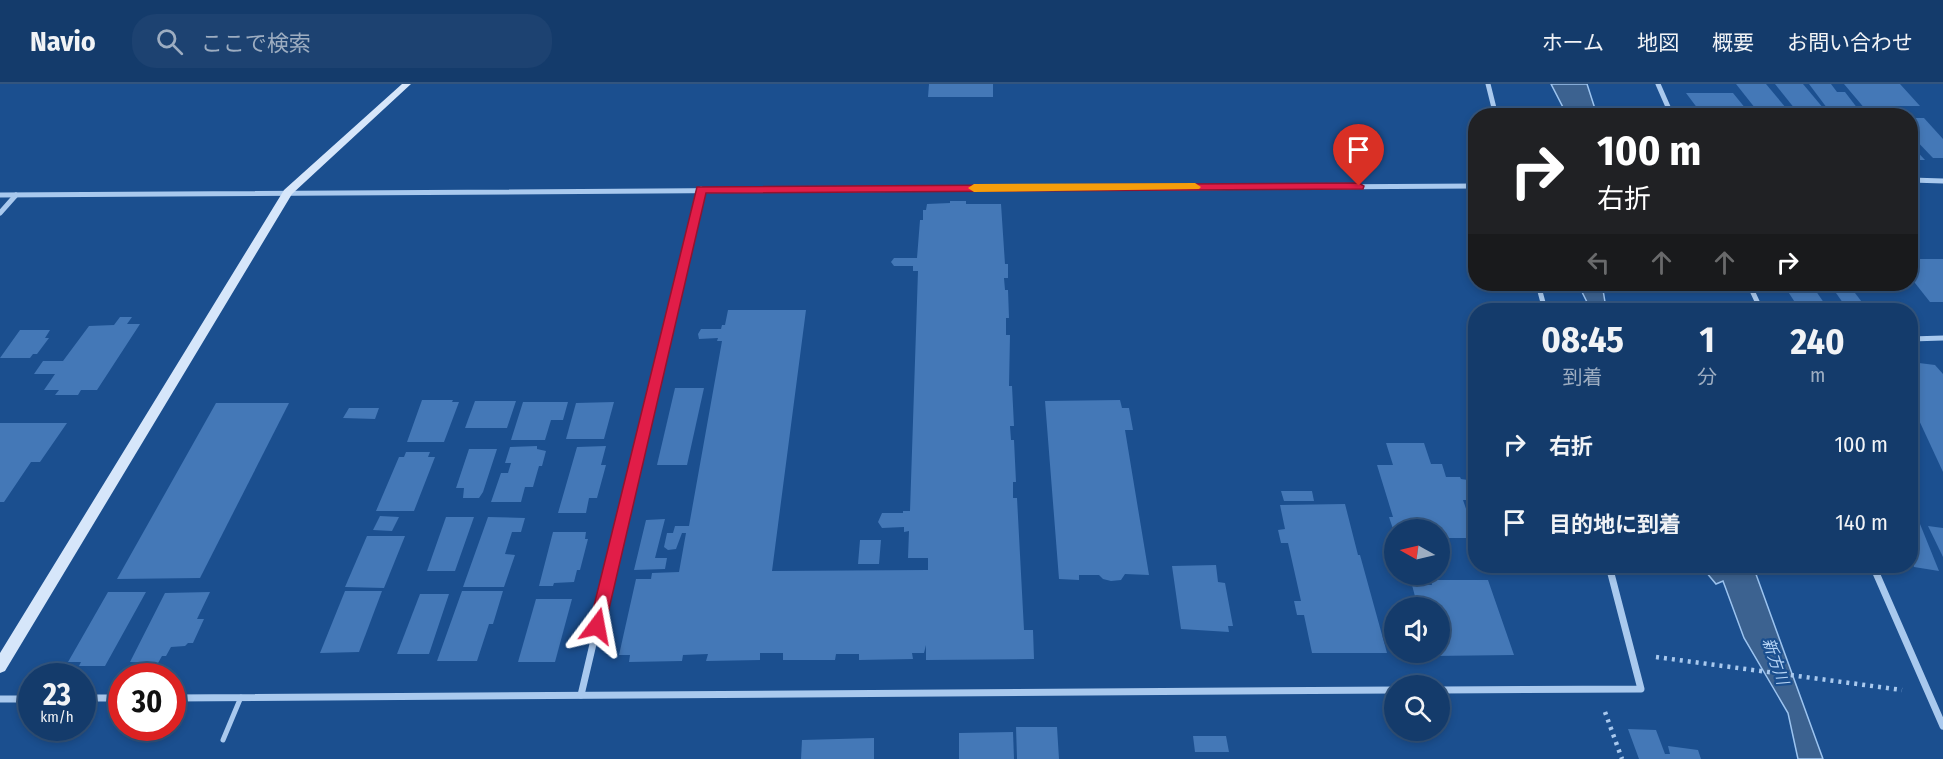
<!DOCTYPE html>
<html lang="ja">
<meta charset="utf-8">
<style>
:root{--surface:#143b6b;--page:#1d4271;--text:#f1f3f6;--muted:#9dadc1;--line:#33557e}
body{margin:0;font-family:"Fira Sans Condensed","Noto Sans JP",sans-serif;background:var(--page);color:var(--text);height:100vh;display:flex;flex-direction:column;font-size:22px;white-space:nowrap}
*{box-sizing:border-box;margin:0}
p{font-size:20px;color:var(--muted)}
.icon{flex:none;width:33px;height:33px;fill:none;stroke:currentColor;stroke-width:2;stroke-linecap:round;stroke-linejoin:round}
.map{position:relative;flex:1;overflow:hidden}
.drawer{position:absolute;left:1468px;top:219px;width:450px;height:270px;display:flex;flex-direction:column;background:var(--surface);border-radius:24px;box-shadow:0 3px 9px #0003,0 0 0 2px var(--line)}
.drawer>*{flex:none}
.top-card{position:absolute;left:1468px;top:24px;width:450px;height:183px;border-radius:24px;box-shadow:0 3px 9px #0003,0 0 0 2px var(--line);background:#202124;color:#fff;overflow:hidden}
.needle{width:39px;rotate:278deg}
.fabs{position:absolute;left:1384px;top:435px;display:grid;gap:12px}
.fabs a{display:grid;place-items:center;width:66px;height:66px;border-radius:50%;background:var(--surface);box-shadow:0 3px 9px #0003,0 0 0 2px var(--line);font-size:30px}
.speed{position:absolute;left:18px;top:579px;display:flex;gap:12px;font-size:30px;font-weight:700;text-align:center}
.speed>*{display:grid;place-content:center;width:78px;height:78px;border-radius:50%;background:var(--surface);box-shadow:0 3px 9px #0003,0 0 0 2px var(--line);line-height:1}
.speed small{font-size:15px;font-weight:400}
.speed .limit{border:9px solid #d22;background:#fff;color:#111}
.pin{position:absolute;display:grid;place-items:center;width:51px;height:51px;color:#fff;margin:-62px -26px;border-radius:50% 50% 50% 0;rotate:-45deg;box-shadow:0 0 6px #0007}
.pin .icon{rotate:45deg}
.me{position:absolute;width:66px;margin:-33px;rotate:13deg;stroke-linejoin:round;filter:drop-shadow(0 0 4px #0008)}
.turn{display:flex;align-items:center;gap:21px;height:126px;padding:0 30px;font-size:27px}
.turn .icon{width:78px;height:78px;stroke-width:2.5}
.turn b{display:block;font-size:42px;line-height:51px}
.lanes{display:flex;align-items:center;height:57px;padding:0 30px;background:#0003;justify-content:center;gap:30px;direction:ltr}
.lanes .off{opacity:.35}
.eta{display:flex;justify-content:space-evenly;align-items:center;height:102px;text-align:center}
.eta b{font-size:36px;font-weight:700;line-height:42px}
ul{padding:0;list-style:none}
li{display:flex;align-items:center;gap:18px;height:78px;padding:0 30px}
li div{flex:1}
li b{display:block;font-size:22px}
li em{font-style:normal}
header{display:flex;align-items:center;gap:36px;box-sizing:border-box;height:84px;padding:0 30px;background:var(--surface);border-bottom:2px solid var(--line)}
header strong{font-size:28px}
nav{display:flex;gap:33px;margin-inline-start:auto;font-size:21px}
.search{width:420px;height:54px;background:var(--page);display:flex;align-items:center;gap:15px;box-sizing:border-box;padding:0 21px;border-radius:24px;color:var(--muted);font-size:22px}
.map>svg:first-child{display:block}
</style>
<header>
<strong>Navio</strong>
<div class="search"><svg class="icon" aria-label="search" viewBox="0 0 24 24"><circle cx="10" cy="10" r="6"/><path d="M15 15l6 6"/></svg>ここで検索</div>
<nav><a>ホーム</a><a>地図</a><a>概要</a><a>お問い合わせ</a></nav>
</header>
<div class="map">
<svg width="1943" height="675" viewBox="0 0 1943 675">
<rect width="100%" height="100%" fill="#1b4f8f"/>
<g fill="#3c6290" stroke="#9cc4f0" stroke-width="1.5">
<path d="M1551,0h36l10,31h-30z"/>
<path d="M1578,200h24l3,18 7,8h-21z"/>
<path d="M1701,482h52l70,193h-25l-10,-46 -44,-75 -21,-57 -7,3z"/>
</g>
<g fill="#4478b7">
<path d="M929,0h64v13h-65z"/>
<path d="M1736,0h30l20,24h-31z"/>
<path d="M1775,0h28l21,25h-29z"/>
<path d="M1809,0h22l6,8h8l13,17 -31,-1z"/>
<path d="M1844,0h56l20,22h-28l4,4h-30z"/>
<path d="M1686,9h47l13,16h-48z"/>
<path d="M1911,34h13l19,21v19h-10l-22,-23z"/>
<path d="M1911,61l14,15h-14z"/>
<path d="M950,117h16v3h35l4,60h3v14h-4l1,12h3l1,28h-3v17h4l-1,51h3l2,40h-4l1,14h3l2,42h-3v16h4l7,132h9l1,29 -108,1v-15l-2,8h-12l1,6 -54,1v-6h-23l-1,6h-52v-7h-23v7l-54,1 2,-7 -25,1 -1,6 -53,1 1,-7h-11l17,-76h15l1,-6 27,-1 7,-39h-4l-6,16 -8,1 -4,-3 3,-14h6l2,-7h14l33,-185h-5l1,-3 -19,1 -1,-5 3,-5h20l1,-4h3l3,-15h78l-34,261 156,-1v-12h-20l1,-27 -5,1v-5l-22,1 -4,-6 4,-9h21v-2h7l8,-240h-5v-5h-19l-3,-4 3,-4h23l3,-38h3v-10h3l1,-6 23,-1z"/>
<path d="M1911,175h32v43h-13l-19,-24z"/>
<path d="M1783,200h28l18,26h-29z"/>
<path d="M1836,209h19l13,17h-20z"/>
<path d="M120,233h12l-5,7h13l-43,66h-16l-3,5h-23l4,-5h-15l11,-16h-21l9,-13h20l26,-35 25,-1z"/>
<path d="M20,246h30l-5,8h4l-12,16h-4l-3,4h-30z"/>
<path d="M1911,278l24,3 8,9v98l-32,-69z"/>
<path d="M675,304h29l-17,77h-30z"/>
<path d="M422,316h31l-1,2h7l-15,40h-37z"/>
<path d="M1120,316l2,8h7l4,22h-8l24,145 -24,-1 -4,6 -10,1 -8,-2 -4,-4h-20v5l-20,-1 -14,-178z"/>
<path d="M475,317h41l-9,27h-42z"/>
<path d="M523,318h45l-5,18h-12l-6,20h-34z"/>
<path d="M614,318l-10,37h-38l10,-36z"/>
<path d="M216,319h73l-89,175 -83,1z"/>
<path d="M349,324h30l-4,11 -32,-1z"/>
<path d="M0,339h67l-27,39h-9l-27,40h-4z"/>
<path d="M1386,359h38l7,21h11l4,13h14l1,2 7,1 7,20h-12l13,38h-36v-8h-45v5l-6,-18h4l-16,-52h16z"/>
<path d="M537,362v3l9,2 -4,15h-3l-6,21h-8l-4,15h-30l10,-29h7l3,-10h-6l5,-16z"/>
<path d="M606,362l-5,19h5l-9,33h-8l-3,15h-28l19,-66z"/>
<path d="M469,365h28l-14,43 -4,6h-16l1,-10h-8z"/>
<path d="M406,368h24l-2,5h7l-21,54h-38l23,-54h5z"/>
<path d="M1281,407h31l2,10h-30z"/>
<path d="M1345,420l13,51h2l27,98h-75l-8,-38h-7l-3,-14h7l-13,-58h-7l-3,-13 7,-1 -5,-24z"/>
<path d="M380,432l19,1 -7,14 -19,-1z"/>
<path d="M446,433h28l-19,54h-28z"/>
<path d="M488,433l37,1 -4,14h-9l-7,22 10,1 -11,32h-41z"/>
<path d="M665,435l-10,39h12l-2,11 -31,1 12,-50z"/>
<path d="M1911,439l9,1 19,47 -25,-4 -3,-8z"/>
<path d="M1928,442l15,2v29z"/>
<path d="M553,448h33l-1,7h3l-8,31h-3l-3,12 -20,1 -1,3h-14z"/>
<path d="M367,452h38l-21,52 -39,-1z"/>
<path d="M860,456h21l-2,24h-21z"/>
<path d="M1216,481l2,17 7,1 8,43h-5l1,6 -48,-3 -9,-63z"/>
<path d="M1431,496h57l26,75 -82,1v-4h8v-44h-22l-6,-23h20z"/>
<path d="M345,507h37l-23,61 -39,1z"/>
<path d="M462,507h41l-10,33h-4l-12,37h-40z"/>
<path d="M108,508h38l-41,74h-26l2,-4h-13z"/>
<path d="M210,508l-13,27h7l-11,24h-5l-3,3 -14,1 -5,9h-4l-4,7 -28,-1 35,-69z"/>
<path d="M420,510h29l-20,60h-32z"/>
<path d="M536,515h36l-17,63h-37z"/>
<path d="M1016,643h41l2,32h-42z"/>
<path d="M1628,645l28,1 9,24h5l-2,-8 30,4 3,9h-62z"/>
<path d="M1013,648l1,27h-55v-26z"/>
<path d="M1193,652h33l3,16h-34z"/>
<path d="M874,654v21h-73l1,-19z"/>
</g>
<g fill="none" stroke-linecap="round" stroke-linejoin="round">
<g stroke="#a9c9ee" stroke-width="4.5" stroke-dasharray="3 5" stroke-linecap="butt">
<path d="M1656,573l246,33"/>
<path d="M1605,628l17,47"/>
</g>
<path stroke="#a9c9ee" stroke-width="5" d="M223,656l18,-43"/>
<g stroke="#a9c9ee" stroke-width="5">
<path d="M1488,0l8,32"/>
<path d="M1658,0l14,32"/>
<path d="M1911,96l32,1"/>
<path d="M0,111l1476,-9"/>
<path d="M0,129l16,-18"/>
<path d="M1538,200l7,26"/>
<path d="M1749,200l12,26"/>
<path d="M1911,255l32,-1"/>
<path d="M656,295l45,-190"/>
</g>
<g stroke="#a9c9ee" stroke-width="7">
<path d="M1873,482l70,160"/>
<path d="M1440,606l201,-1 -32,-123"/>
<path d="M581,611l75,-318"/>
<path d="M82,614h40"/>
<path d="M172,614l1223,-8"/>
<path d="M0,615h32"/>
</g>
<path fill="#d6e6fa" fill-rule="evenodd" d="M402,0h9l-119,110 -287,477 -5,2v-20l284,-463z"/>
</g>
<path fill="#e11d48" stroke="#92132f" stroke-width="1.5" d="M1359,99l5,3 -1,3 -657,4 -101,433 -2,5 -6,2 -5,-2 -3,-5 108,-439z"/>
<path fill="#f59e0b" d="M1195,99l6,4 -2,2 -225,3 -6,-4 6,-4z"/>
<g text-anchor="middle" stroke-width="4.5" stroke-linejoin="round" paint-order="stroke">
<g font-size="16" font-style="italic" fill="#b5d3f5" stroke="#1b4f8f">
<text transform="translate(1776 577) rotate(71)" y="6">新方川</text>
</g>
</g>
</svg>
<div class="fabs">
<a><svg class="needle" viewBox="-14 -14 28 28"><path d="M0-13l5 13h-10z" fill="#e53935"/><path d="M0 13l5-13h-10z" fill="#9dadc1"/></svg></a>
<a><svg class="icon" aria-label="sound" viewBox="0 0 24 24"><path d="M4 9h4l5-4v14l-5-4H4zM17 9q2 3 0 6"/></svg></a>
<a><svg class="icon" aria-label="search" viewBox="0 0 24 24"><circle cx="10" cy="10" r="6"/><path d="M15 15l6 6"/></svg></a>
</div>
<div class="speed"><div>23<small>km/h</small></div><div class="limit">30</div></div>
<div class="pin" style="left:1359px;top:102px;background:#d93025"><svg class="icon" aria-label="arrive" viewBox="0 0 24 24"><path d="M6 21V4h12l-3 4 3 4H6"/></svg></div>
<svg class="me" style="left:597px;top:542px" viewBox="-20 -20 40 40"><path d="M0-17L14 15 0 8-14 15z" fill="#e11d48" stroke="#fff" stroke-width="4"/></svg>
<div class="top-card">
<div class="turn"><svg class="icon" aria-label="right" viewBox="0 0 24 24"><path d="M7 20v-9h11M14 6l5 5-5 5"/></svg><div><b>100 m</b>右折</div></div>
<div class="lanes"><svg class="icon off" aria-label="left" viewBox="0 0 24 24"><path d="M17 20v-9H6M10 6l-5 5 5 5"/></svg><svg class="icon off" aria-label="ahead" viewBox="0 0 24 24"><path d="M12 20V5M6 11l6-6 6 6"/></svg><svg class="icon off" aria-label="ahead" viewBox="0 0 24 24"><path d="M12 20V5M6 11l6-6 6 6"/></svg><svg class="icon" aria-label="right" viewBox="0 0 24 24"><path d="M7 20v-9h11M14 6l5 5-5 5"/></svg></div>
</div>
<section class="drawer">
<div class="eta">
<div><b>08:45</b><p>到着</p></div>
<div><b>1</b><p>分</p></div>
<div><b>240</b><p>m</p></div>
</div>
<ul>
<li><svg class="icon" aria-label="right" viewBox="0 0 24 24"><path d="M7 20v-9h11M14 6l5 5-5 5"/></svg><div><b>右折</b></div><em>100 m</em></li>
<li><svg class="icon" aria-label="arrive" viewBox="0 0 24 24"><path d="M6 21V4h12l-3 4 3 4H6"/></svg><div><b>目的地に到着</b></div><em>140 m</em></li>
</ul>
</section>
</div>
